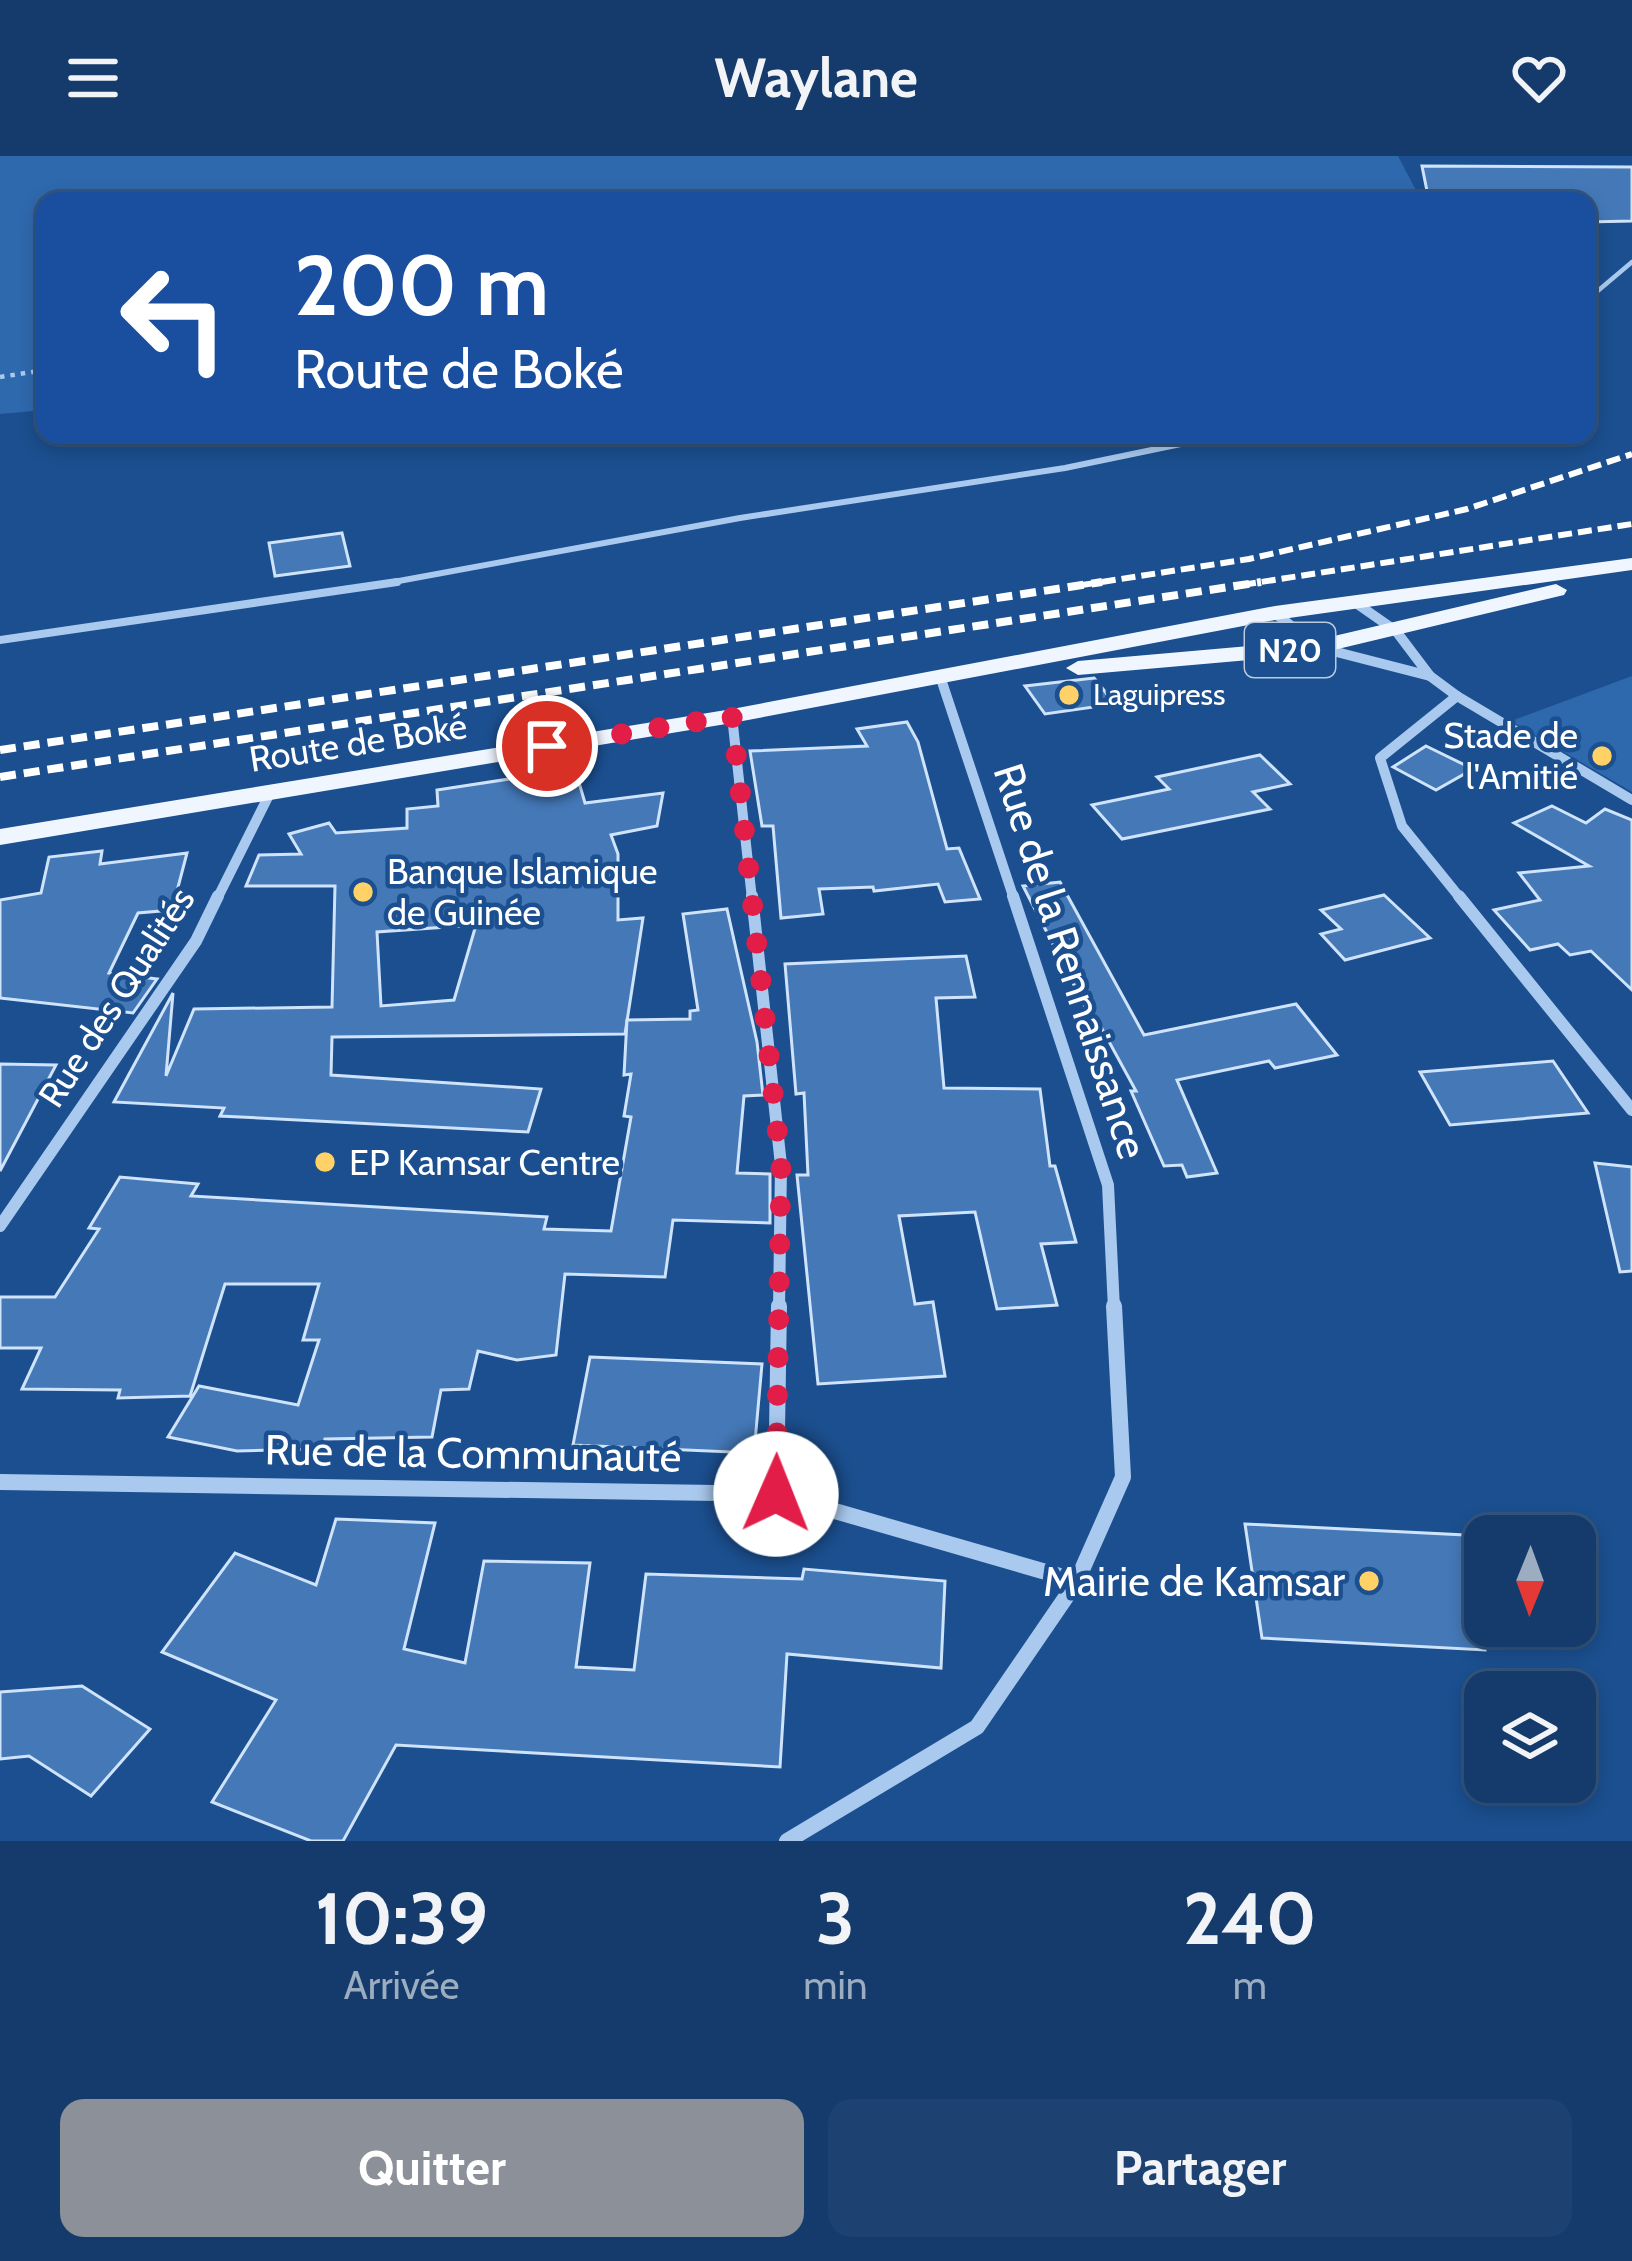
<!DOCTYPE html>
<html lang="fr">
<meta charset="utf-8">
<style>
:root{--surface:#143b6b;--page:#1d4271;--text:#f1f3f6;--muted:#9dadc1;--line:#33557e;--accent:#8c9099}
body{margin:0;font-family:Cabin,sans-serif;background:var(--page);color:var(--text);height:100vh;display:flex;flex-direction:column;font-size:45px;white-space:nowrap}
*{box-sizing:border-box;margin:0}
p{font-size:39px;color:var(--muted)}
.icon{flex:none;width:66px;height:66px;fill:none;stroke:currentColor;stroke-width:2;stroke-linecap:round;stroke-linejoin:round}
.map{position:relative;height:1685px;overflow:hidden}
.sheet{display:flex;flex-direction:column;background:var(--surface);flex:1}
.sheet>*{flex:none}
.guide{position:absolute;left:36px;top:36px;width:1560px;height:252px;border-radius:24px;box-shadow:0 6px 18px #0003,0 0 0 3px var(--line);background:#1a4fa0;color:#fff;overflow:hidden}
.needle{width:78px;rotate:181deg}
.controls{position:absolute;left:1464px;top:1359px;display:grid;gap:24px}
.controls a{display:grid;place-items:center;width:132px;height:132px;border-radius:24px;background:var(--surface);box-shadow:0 6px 18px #0003,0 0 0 3px var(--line);font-size:60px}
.pin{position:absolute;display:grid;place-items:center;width:102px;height:102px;color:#fff;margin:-51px;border:6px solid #fff;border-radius:50%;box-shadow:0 3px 12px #0007}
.me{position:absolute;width:132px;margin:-66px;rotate:1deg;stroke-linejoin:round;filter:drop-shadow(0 0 9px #0008)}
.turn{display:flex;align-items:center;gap:42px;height:252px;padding:0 60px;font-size:54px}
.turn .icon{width:156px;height:156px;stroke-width:2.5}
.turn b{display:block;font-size:84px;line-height:102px}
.eta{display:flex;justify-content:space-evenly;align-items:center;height:204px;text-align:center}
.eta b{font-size:72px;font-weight:700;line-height:84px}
.primary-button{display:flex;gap:24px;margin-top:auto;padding:24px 60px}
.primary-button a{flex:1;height:138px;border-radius:24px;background:var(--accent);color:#fff;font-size:48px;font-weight:700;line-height:138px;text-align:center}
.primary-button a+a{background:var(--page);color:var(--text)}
header{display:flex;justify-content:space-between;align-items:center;height:156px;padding:0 60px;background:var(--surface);font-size:54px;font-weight:700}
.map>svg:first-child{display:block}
</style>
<header><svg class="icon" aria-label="menu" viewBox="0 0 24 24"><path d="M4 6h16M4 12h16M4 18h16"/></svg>Waylane<svg class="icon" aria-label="heart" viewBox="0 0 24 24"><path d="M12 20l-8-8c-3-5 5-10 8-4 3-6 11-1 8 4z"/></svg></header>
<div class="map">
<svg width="1632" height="1685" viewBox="0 0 1632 1685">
<rect width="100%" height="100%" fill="#1b4f8f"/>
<g fill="#2e69ad">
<path d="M0,0h1398l21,40 -2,5h-1372v209l-45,4z"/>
<path d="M1632,520v116l-121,-71z"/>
</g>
<g fill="#4478b7" stroke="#cfe3fa" stroke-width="3" fill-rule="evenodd">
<path d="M1422,10l210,1v54l-45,1v-21h-158z"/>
<path d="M342,377l8,33 -75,10 -6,-33z"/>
<path d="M1094,522l21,26 -70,10 -20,-28z"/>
<path d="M907,566l11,20 29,107 12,-1 21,51 -35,3 -7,-18 -64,7 -1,-4 -54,2 4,25 -42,4 -8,-92h-11l-12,-75 117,-5 -10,-17z"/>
<path d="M1426,590l47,23 -37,21 -43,-23z"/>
<path d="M1260,599l30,29 -37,8 17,17 -148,30 -30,-34 77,-16 -12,-12z"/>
<path d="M575,613l10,34 78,-10 -6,33 -46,9 7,19v66l25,-2 -18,116 -293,3 -1,38 210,14 -13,43 -308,-16 4,-8 -110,-6 59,-109 -7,83 28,-67 138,-2 3,-121h-89l13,-31 42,-1 -12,-20 40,-11 7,10 71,-5v-19l31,-3 -1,-16zM476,769l-22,75 -73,6 -4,-74z"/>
<path d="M1552,650l34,17 19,-14 27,11v170l-41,-39 -21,4 -12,-11 -28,6 -36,-40 46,-10 -21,-27 70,-7 -75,-43z"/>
<path d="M102,695l-2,13 87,-11 -15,57 -34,3 -29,60 48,6 -24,34 -133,-15v-98l41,-7 8,-36z"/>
<path d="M1060,726l84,153 152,-31 41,51 -62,13 -6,-7 -92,19 40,93 -30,4 -5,-12 -18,1 -33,-75h5l-41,-75h-5l-67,-130z"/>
<path d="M1384,739l46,43 -85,22 -24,-26 20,-5 -20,-19z"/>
<path d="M727,753l30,133 6,53 -19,1 -7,77 33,1v49l-97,-3 -8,57 -100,-3 -9,81 -39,5 -39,-9 -9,38 -28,1 -9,47 -107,2 -3,10 -85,2 -69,-14 31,-51 99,19 21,-65h-16l16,-56h-94l-35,112 -72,2 2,-8 -98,-1 19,-41h-41v-51h55l44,-68 -10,-1 31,-51 78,7 -7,12 356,21 -3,12 67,2 20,-114 -7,-1 7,-42 -7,1 3,-55 63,-1v-8l8,-1 -15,-96z"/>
<path d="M966,800l9,41 -39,1 8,90 96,1 10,77h5l21,76 -35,2 16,61 -60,4 -22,-97 -76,4 16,88 18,-2 12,74 -127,8 -21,-209h11l-4,-82 -8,1 -11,-130z"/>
<path d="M1553,905l35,52 -138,12 -30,-53z"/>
<path d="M0,908l56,1 -56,106z"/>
<path d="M1595,1007l37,4v104l-12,1z"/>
<path d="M590,1201l172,7 -8,89 -181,-8z"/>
<path d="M336,1363l99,4 -31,126 61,14 19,-102 106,2 -14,104 58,3 12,-96 156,5 2,-10 141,12 -4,87 -154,-14 -7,113 -384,-22 -53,96h-32l-99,-39 64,-102 -114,-48 73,-99 81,32z"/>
<path d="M1245,1368l240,12v114l-223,-12z"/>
<path d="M82,1530l68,43 -59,67 -62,-40 -29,3v-67z"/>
</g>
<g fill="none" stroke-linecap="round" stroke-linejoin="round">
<path stroke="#a9c9ee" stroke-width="4.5" stroke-dasharray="4.5 6" stroke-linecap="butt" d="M0,221l45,-7"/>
<path stroke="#a9c9ee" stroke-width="4.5" d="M1587,144l45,-38"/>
<path stroke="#a9c9ee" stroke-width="6" d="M377,429l363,-67 325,-50 159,-33"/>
<path stroke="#a9c9ee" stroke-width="8" d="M0,484l397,-58"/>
<g stroke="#a9c9ee" stroke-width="10">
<path d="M1353,445l43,30 34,45 27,20 175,104"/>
<path d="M1275,457l42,34 113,29"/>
<path d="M941,523l73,220"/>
<path d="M1457,540l-77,62 22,68 59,73"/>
<path d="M732,560l20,183"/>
<path d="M217,743l53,-106"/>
</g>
<g stroke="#a9c9ee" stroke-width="12">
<path d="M752,740l29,269 -2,144"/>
<path d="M1013,740l95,289 6,124"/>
<path d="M1459,740l173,214"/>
<path d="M0,1070l196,-285 22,-45"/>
</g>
<g stroke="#a9c9ee" stroke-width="16">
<path d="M0,1326l776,12 301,87"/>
<path d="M776,1338l3,-188"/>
<path d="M787,1685l190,-114 100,-146 46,-104 -9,-171"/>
</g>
<g fill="#f0f6ff" fill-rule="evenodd">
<path d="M1632,402v12l-357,50 -543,103 -732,122v-16l732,-120 543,-103z"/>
<path d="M1556,428l11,6 -3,5 -247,59 -239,21 -12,-7 12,-7 239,-21z"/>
</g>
<g stroke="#fff" stroke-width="6" stroke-dasharray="14 6" stroke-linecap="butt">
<path d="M1082,429l167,-26 218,-50 165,-55"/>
<path d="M1242,429l390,-61"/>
</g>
<g stroke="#fff" stroke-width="8" stroke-dasharray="16 8" stroke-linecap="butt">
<path d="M0,594l1102,-168"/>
<path d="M0,621l1261,-195"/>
</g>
</g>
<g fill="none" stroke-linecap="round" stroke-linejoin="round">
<path stroke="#e11d48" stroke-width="21" stroke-dasharray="0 37.8" d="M547,590l185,-30 49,449 -5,329"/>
</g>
<g fill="#ffd166" stroke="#1b4f8f" stroke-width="4.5">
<circle cx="1069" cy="539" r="12"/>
<circle cx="1602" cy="600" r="12"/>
<circle cx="363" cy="736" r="12"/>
<circle cx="325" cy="1006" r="12"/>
<circle cx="1369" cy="1425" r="12"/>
</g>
<g text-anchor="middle" stroke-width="9" stroke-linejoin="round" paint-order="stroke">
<g font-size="30" fill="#fff" stroke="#1b4f8f" text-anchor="start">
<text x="1093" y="549">Laguipress</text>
</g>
<rect fill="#1b4f8f" stroke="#bbcadd" stroke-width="3" x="1245" y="467" width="90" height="54" rx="9"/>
<g font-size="33" font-weight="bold" fill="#fff">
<text x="1290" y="506">N20</text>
</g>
<g font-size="36" fill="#fff" stroke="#1b4f8f" text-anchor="start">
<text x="1578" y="592" text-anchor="end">Stade de<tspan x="1578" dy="41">l'Amitié</tspan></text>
<text x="387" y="728">Banque Islamique<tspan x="387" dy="41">de Guinée</tspan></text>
<text x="349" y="1019">EP Kamsar Centre</text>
</g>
<g font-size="36" fill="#fff" stroke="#1b4f8f">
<text transform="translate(358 586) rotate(-9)" y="13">Route de Boké</text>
<text transform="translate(116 841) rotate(-57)" y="13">Rue des Qualités</text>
</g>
<g font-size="42" fill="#fff" stroke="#1b4f8f">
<text transform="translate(1071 805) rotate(72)" y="15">Rue de la Rennaissance</text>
<text transform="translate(473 1297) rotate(1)" y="15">Rue de la Communauté</text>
</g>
<g font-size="42" fill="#fff" stroke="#1b4f8f" text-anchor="end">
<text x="1345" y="1440">Mairie de Kamsar</text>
</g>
</g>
</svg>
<div class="controls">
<a><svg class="needle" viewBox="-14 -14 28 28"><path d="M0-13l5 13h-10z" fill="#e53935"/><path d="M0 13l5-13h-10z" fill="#9dadc1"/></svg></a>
<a><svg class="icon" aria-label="layers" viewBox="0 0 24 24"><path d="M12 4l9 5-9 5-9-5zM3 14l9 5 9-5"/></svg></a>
</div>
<div class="pin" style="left:547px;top:590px;background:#d93025"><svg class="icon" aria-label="arrive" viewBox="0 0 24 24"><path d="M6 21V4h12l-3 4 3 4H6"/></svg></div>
<svg class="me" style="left:776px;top:1338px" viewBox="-20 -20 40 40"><circle r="19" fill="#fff"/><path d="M0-13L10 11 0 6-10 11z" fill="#e11d48"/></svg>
<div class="guide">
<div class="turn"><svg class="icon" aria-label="left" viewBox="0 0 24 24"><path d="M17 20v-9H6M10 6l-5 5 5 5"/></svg><div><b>200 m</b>Route de Boké</div></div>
</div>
</div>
<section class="sheet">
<div class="eta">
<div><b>10:39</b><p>Arrivée</p></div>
<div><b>3</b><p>min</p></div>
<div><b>240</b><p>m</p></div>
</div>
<div class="primary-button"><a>Quitter</a><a>Partager</a></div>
</section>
